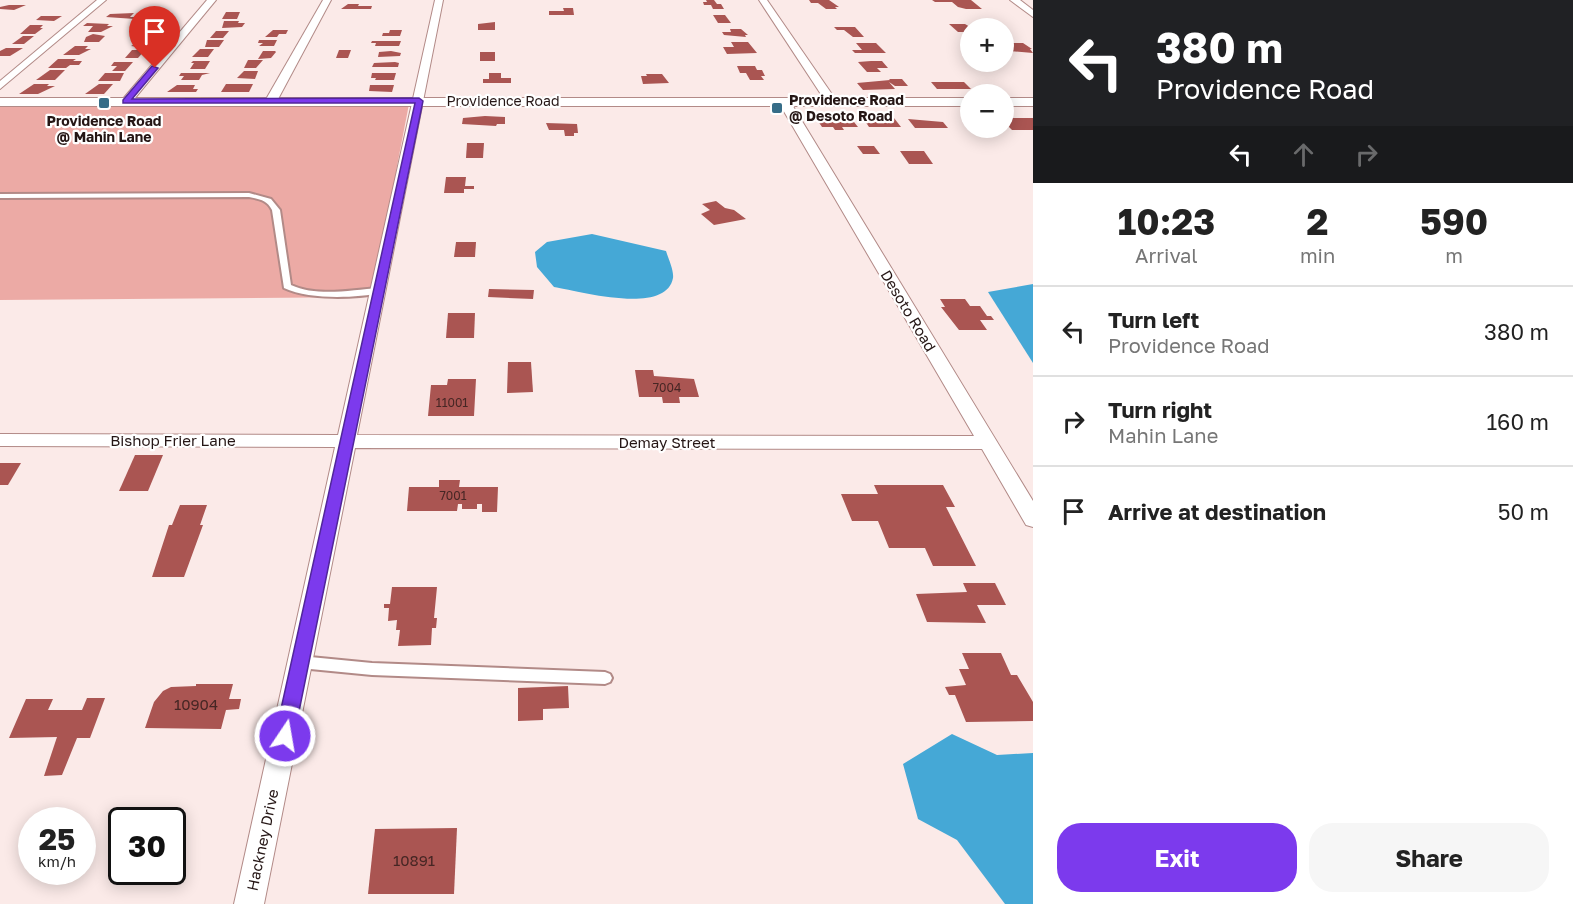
<!DOCTYPE html>
<meta charset="utf-8">
<style>
:root{--surface:#fff;--page:#f6f6f6;--text:#222;--muted:#767676;--line:#e0e0e0;--accent:#7c3aed}
body{margin:0;font-family:"Golos Text",sans-serif;background:var(--page);color:var(--text);height:100vh;display:flex;flex-direction:column;font-size:22px;white-space:nowrap}
*{box-sizing:border-box;margin:0}
p{font-size:20px;color:var(--muted)}
.icon{flex:none;width:33px;height:33px;fill:none;stroke:currentColor;stroke-width:2;stroke-linecap:round;stroke-linejoin:round}
.map{position:relative;flex:1;overflow:hidden}
.drawer{display:flex;flex-direction:column;background:var(--surface);width:540px}
.drawer>*{flex:none}
.guide{background:#202124;color:#fff;overflow:hidden}
.fabs{position:absolute;left:960px;top:18px;display:grid;gap:12px}
.fabs a{display:grid;place-items:center;width:54px;height:54px;border-radius:50%;background:var(--surface);box-shadow:0 3px 15px #0003;font-size:30px}
.speed{position:absolute;left:18px;top:807px;display:flex;gap:12px;font-size:30px;font-weight:700;text-align:center}
.speed>*{display:grid;place-content:center;width:78px;height:78px;border-radius:50%;background:var(--surface);box-shadow:0 3px 15px #0003;line-height:1}
.speed small{font-size:15px;font-weight:400}
.speed .limit{border:3px solid #111;border-radius:9px;background:#fff;color:#111}
.pin{position:absolute;display:grid;place-items:center;width:51px;height:51px;color:#fff;margin:-62px -26px;border-radius:50% 50% 50% 0;rotate:-45deg;box-shadow:0 0 6px #0007}
.pin .icon{rotate:45deg}
.me{position:absolute;width:66px;margin:-33px;rotate:12deg;stroke-linejoin:round;filter:drop-shadow(0 0 4px #0008)}
.turn{display:flex;align-items:center;gap:21px;height:126px;padding:0 24px;font-size:27px}
.turn .icon{width:78px;height:78px;stroke-width:2.5}
.turn b{display:block;font-size:42px;line-height:51px}
.lanes{display:flex;align-items:center;height:57px;padding:0 24px;background:#0003;justify-content:center;gap:30px;direction:ltr}
.lanes .off{opacity:.35}
.eta{display:flex;justify-content:space-evenly;align-items:center;height:102px;text-align:center}
.eta b{font-size:36px;font-weight:700;line-height:42px}
.primary-button{display:flex;gap:12px;margin-top:auto;padding:12px 24px}
.primary-button a{flex:1;height:69px;border-radius:24px;background:var(--accent);color:#fff;font-size:24px;font-weight:700;line-height:69px;text-align:center}
.primary-button a+a{background:var(--page);color:var(--text)}
ul{padding:0;list-style:none}
li{display:flex;align-items:center;gap:18px;height:90px;padding:0 24px;border-top:2px solid var(--line)}
li div{flex:1}
li b{display:block;font-size:22px}
li em{font-style:normal}
main{display:flex;flex:1;min-height:0}
.map>svg:first-child{display:block}
</style>
<main>
<div class="map">
<svg width="1033" height="904" viewBox="0 0 1033 904">
<rect width="100%" height="100%" fill="#fbeae8"/>
<path fill="#ecaaa5" d="M0,104h409l-12,62 -19,131 -378,3z"/>
<g fill="#45a8d6">
<path d="M592,234l74,17c2,7 8,19 7,27 -7,38 -94,13 -119,9l-17,-20 -2,-15 12,-10z"/>
<path d="M1033,284v79l-45,-71z"/>
<path d="M952,734l45,21 36,-2v151h-28l-48,-64 -39,-21 -15,-55z"/>
</g>
<g fill="#aa5552">
<path d="M706,0h8l3,4h4l3,5h-11l-2,-4h-7l-1,-3h4z"/>
<path d="M809,0h20l10,7h-4l2,2h-11l-8,-6h-7z"/>
<path d="M932,0h39l11,9h-16l-8,-2 -6,-5h-17z"/>
<path d="M348,4h11l-1,2h14l-1,3h-30z"/>
<path d="M9,5h17l-12,5 -14,-1v-2z"/>
<path d="M563,8h10l1,7h-25v-4h15z"/>
<path d="M226,12h14l-3,7h-15z"/>
<path d="M134,13l-4,4h7l-2,2 -29,-2 4,-3z"/>
<path d="M713,15h12l6,8h-13z"/>
<path d="M41,16h21l-8,5 -18,-1z"/>
<path d="M156,21h12l-6,7h-13l3,-3h-6z"/>
<path d="M224,21h15l-1,2h7l-3,4 -20,1z"/>
<path d="M495,22v8h-17v-6z"/>
<path d="M87,23l22,1 -2,2h6l-12,6h-13l5,-6h-10z"/>
<path d="M949,24h16l5,3v5h-12z"/>
<path d="M30,25h13l-3,3h3l-8,6h-15z"/>
<path d="M834,27h21l9,10h-11l-9,-7h-7z"/>
<path d="M730,29h11l7,6h-3l1,2 -22,-2 -2,-3h9z"/>
<path d="M273,30h15l-2,4h-7l-2,3h-12z"/>
<path d="M390,30h12l-2,6h-18l1,-3h6z"/>
<path d="M144,31h19l-6,6h-13l2,-2 -5,-1z"/>
<path d="M216,31h13l-6,7h-13z"/>
<path d="M93,34l12,2 -6,6h-15l2,-5z"/>
<path d="M23,36h11l-10,8h-12z"/>
<path d="M142,40h12l-7,8 -16,-2z"/>
<path d="M207,40h17l-5,7h-14z"/>
<path d="M259,40h18l-3,6h-15l4,-3h-5z"/>
<path d="M372,41h29l-2,5h-24l1,-3h-5z"/>
<path d="M731,42h17l9,11 -30,1 -4,-7h11z"/>
<path d="M856,43h20l10,10h-31l-3,-3h10z"/>
<path d="M1009,43h14l9,6h-2l3,4 -24,-2 -5,-4h10z"/>
<path d="M75,46h13l-3,3h6l-12,6h-16z"/>
<path d="M6,48h17l-13,8h-10v-5z"/>
<path d="M200,49h14l-6,8h-16z"/>
<path d="M132,50h13l-7,8h-13z"/>
<path d="M339,50h12l-3,8h-12z"/>
<path d="M263,51h12l1,1 -5,6 -13,1z"/>
<path d="M391,51l10,2 -1,3 -22,1 1,-5z"/>
<rect x="480" y="52" width="15" height="9"/>
<path d="M58,59h18l-3,2h9l-3,4h-9l-4,3h-18z"/>
<path d="M248,60h15l-7,8h-12z"/>
<path d="M193,61h17l-5,8h-15l4,-6h-3z"/>
<path d="M871,61h11l6,7h-11l4,4h-14l-9,-10z"/>
<path d="M114,62h19l-8,9h-13l5,-5h-6z"/>
<path d="M395,62l4,1 -1,4h-26l2,-4z"/>
<path d="M737,66h18l2,4h5l3,6h-4l3,4h-14l-4,-7h-6z"/>
<path d="M50,70h15l-10,10h-19z"/>
<path d="M244,71h14l-3,8 -18,-1z"/>
<path d="M105,73h19l-4,8h-22z"/>
<path d="M181,73h29l-8,2 -3,5h-18l3,-4h-5z"/>
<path d="M372,73h24l-2,7h-19l1,-2h-5z"/>
<path d="M489,73h12v5h10v5h-28v-4h6z"/>
<path d="M646,74h16l7,9 -26,1 -2,-8h6z"/>
<path d="M889,79h13l6,7h-13l-6,-4 6,7 -32,1 -6,-7 33,-3z"/>
<path d="M931,82h33l7,7h-34z"/>
<path d="M34,84h15l-2,2h8l-17,8h-19z"/>
<path d="M99,84h14l-9,10h-19z"/>
<path d="M226,84h27l-4,8h-28z"/>
<path d="M177,85h18l-2,4h5l-2,3h-29z"/>
<path d="M370,85h24l-2,7 -23,-1z"/>
<path d="M485,116l20,1v7h-8l-1,2 -34,-2 1,-6z"/>
<path d="M816,118h15l2,4h21l4,5h-16l2,3h-9l-2,-3h-11z"/>
<path d="M863,118h31l7,9h-32z"/>
<path d="M1013,118h20v12h-21l-8,-8v-3z"/>
<path d="M908,119l35,3 5,6h-33z"/>
<path d="M546,123l31,1 1,9h-4v3h-9l-1,-6h-15z"/>
<path d="M467,143h17l-1,15h-17z"/>
<path d="M857,146h17l6,8h-17z"/>
<path d="M900,151h24l9,13h-24z"/>
<path d="M446,177h20l-1,9h9v3h-10v4h-20z"/>
<path d="M716,201l9,7 9,2 12,9 -32,6 -13,-11 9,-4 -8,-6z"/>
<path d="M456,242h20l-1,15h-21z"/>
<path d="M489,289l45,1 -1,9 -45,-2z"/>
<path d="M940,299h25l5,7h10l7,10h4l3,4h-14l7,10h-28l-18,-23h4z"/>
<path d="M448,313h27l-1,25h-28z"/>
<path d="M508,362h23l2,30 -26,1z"/>
<path d="M635,370h18l1,6 40,3 5,18h-20l1,6h-17l-1,-6h-23z"/>
<path d="M448,379h28l-2,37h-46l3,-31h16z"/>
<path d="M135,455h28l-15,36h-29z"/>
<path d="M0,463h21l-13,22h-8z"/>
<path d="M439,480h21l-1,7h39l-1,25h-15v-8h-5v5h-15v-5h-4l-1,7h-50l2,-24h30z"/>
<path d="M874,485h69l12,22h-9l30,59h-43l-8,-18h-36l-11,-27h-26l-11,-27h37z"/>
<path d="M180,505h27l-7,20h3l-19,52h-32l17,-52h3z"/>
<path d="M963,583h32l11,22h-29l9,18 -59,-1 -11,-28 51,-2z"/>
<path d="M392,587h45l-3,31h3l-1,10h-4l-1,17 -33,1 2,-16h-4l1,-10 -9,1 1,-13h-5v-4h6z"/>
<path d="M962,653h39l10,22h6l16,27v19l-67,1 -11,-27h-6l-4,-8 21,-2 -7,-16h10z"/>
<path d="M196,684h37l-4,15h12l-2,10 -13,1 -5,19 -76,-1 9,-26 9,-11 8,-4 25,-1z"/>
<path d="M568,686l1,22 -26,1v11l-25,1v-33z"/>
<path d="M87,698h18l-15,40h-13l-15,37 -18,1 13,-39 -48,1 17,-39h27l-5,11h34z"/>
<path d="M457,828l-3,66h-86l7,-65z"/>
</g>
<g fill="none" stroke-linecap="round" stroke-linejoin="round">
<g stroke="#b28a87" stroke-width="4">
<g id="service">
<path d="M249,193l22,6 9,11 11,75c26,12 60,5 88,3l4,3 -1,2c-28,5 -72,7 -98,-5l-12,-78c-5,-10 -13,-11 -23,-13l-249,1v-4z"/>
<path d="M300,656l72,7 233,9 5,2 2,4 -2,4 -5,2 -233,-9 -72,-7 -5,-2 -2,-4 2,-4z"/>
</g>
</g>
<g stroke="#b28a87" stroke-width="2">
<g id="minor">
<path d="M97,0h9l-106,89v-8z"/>
<path d="M207,0h9l-86,104h-8v-4z"/>
<path d="M323,0h8l-54,101 -6,3 -4,-1 -2,-2z"/>
<path d="M435,0h8l-86,435 617,1 -195,-333 6,-3 6,3 242,398v26l-7,-2 -44,-76 -627,-1 -91,456h-30l101,-457 -335,-1v-12l338,1z"/>
<path d="M759,0h8l71,103 -2,2h-8z"/>
<path d="M1010,0h10l13,10v7z"/>
</g>
</g>
<g stroke="#b28a87" stroke-width="2">
<g id="tertiary">
<rect x="0" y="98" width="970" height="8"/>
<rect x="1004" y="98" width="29" height="8"/>
</g>
</g>
<use href="#service" fill="#fff" fill-rule="evenodd"/>
<use href="#minor" fill="#fff" fill-rule="evenodd"/>
<use href="#tertiary" fill="#fff" fill-rule="evenodd"/>
</g>
<path fill="#7c3aed" stroke="#51269a" stroke-width="1.5" d="M152,66l6,2 -26,31 287,-1 4,3 -129,635 -3,6 -6,2 -7,-2 -3,-6 140,-633h-292v-3z"/>
<g fill="#366d88" stroke="#fff" stroke-width="2">
<rect x="98" y="97" width="12" height="12" rx="3"/>
<rect x="771" y="102" width="12" height="12" rx="3"/>
</g>
<g text-anchor="middle" stroke-width="4.5" stroke-linejoin="round" paint-order="stroke">
<g font-size="12" fill="#462624">
<text x="667" y="392">7004</text>
<text x="452" y="407">11001</text>
<text x="453" y="500">7001</text>
</g>
<g font-size="14" font-weight="bold" fill="#251615" stroke="#fff" text-anchor="start">
<text x="789" y="105">Providence Road<tspan x="789" dy="16">@ Desoto Road</tspan></text>
<text x="104" y="126" text-anchor="middle">Providence Road<tspan x="104" dy="16">@ Mahin Lane</tspan></text>
</g>
<g font-size="14" fill="#251615" stroke="#fff">
<text x="503" y="106">Providence Road</text>
</g>
<g font-size="15" fill="#251615" stroke="#fff">
<text transform="translate(908 311) rotate(59)" y="5">Desoto Road</text>
<text x="173" y="446">Bishop Frier Lane</text>
<text x="667" y="448">Demay Street</text>
<text transform="translate(263 840) rotate(-78)" y="5">Hackney Drive</text>
</g>
<g font-size="15" fill="#462624">
<text x="196" y="710">10904</text>
<text x="414" y="866">10891</text>
</g>
</g>
</svg>
<div class="fabs">
<a>+</a>
<a>−</a>
</div>
<div class="speed"><div>25<small>km/h</small></div><div class="limit">30</div></div>
<div class="pin" style="left:155px;top:68px;background:#d93025"><svg class="icon" aria-label="arrive" viewBox="0 0 24 24"><path d="M6 21V4h12l-3 4 3 4H6"/></svg></div>
<svg class="me" style="left:285px;top:736px" viewBox="-20 -20 40 40"><circle r="17" fill="#7c3aed" stroke="#fff" stroke-width="3"/><path d="M0-11L8 9 0 5-8 9z" fill="#fff"/></svg>
</div>
<section class="drawer">
<div class="guide">
<div class="turn"><svg class="icon" aria-label="left" viewBox="0 0 24 24"><path d="M17 20v-9H6M10 6l-5 5 5 5"/></svg><div><b>380 m</b>Providence Road</div></div>
<div class="lanes"><svg class="icon" aria-label="left" viewBox="0 0 24 24"><path d="M17 20v-9H6M10 6l-5 5 5 5"/></svg><svg class="icon off" aria-label="ahead" viewBox="0 0 24 24"><path d="M12 20V5M6 11l6-6 6 6"/></svg><svg class="icon off" aria-label="right" viewBox="0 0 24 24"><path d="M7 20v-9h11M14 6l5 5-5 5"/></svg></div>
</div>
<div class="eta">
<div><b>10:23</b><p>Arrival</p></div>
<div><b>2</b><p>min</p></div>
<div><b>590</b><p>m</p></div>
</div>
<ul>
<li><svg class="icon" aria-label="left" viewBox="0 0 24 24"><path d="M17 20v-9H6M10 6l-5 5 5 5"/></svg><div><b>Turn left</b><p>Providence Road</p></div><em>380 m</em></li>
<li><svg class="icon" aria-label="right" viewBox="0 0 24 24"><path d="M7 20v-9h11M14 6l5 5-5 5"/></svg><div><b>Turn right</b><p>Mahin Lane</p></div><em>160 m</em></li>
<li><svg class="icon" aria-label="arrive" viewBox="0 0 24 24"><path d="M6 21V4h12l-3 4 3 4H6"/></svg><div><b>Arrive at destination</b></div><em>50 m</em></li>
</ul>
<div class="primary-button"><a>Exit</a><a>Share</a></div>
</section>
</main>
